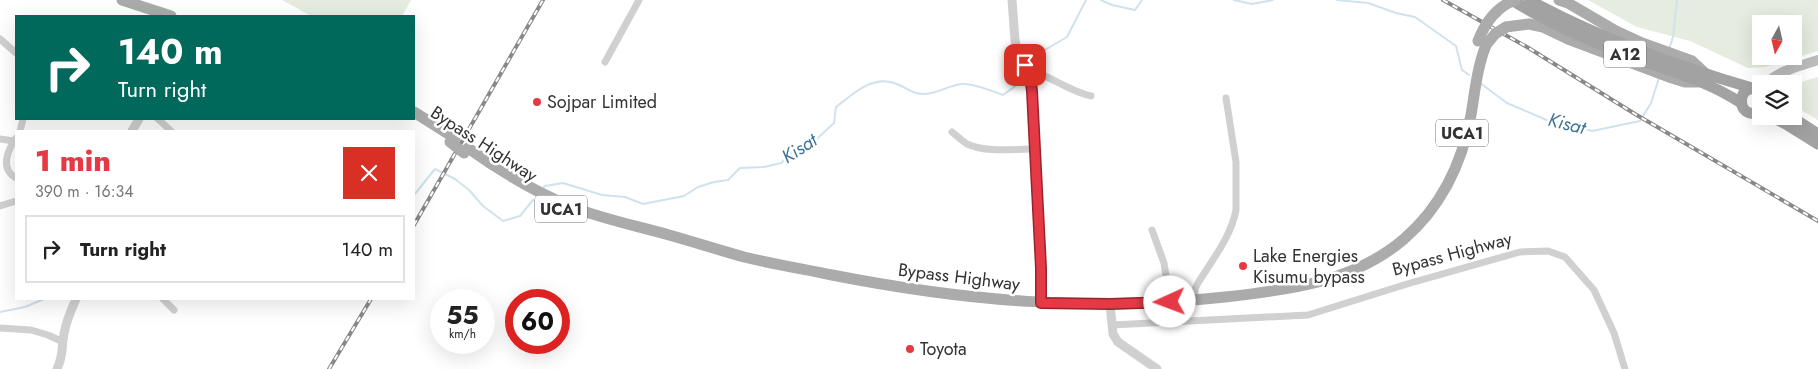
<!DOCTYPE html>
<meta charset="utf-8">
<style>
:root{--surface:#fff;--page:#f6f6f6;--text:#222;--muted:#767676;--line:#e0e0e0;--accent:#e63946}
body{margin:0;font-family:Jost,sans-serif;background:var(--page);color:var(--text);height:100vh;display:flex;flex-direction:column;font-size:19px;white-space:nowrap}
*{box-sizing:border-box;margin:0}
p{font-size:16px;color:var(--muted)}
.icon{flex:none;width:28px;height:28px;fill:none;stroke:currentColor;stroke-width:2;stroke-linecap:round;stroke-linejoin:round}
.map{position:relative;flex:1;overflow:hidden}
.drawer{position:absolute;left:15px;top:130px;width:400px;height:170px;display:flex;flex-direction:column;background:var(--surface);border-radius:0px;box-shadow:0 5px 20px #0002}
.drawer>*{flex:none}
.guide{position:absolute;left:15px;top:15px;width:400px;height:105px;border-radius:0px;box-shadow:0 5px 20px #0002;background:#00695c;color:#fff;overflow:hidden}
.needle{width:32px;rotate:188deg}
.controls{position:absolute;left:1752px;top:15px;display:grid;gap:10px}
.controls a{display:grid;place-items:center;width:50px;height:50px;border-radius:0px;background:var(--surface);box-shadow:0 5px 20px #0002;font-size:25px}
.speed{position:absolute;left:430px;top:289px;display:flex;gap:10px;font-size:25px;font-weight:700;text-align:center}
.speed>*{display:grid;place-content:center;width:65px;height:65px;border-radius:50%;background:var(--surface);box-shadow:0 5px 20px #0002;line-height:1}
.speed small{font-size:12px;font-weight:400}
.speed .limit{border:8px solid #d22;background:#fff;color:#111}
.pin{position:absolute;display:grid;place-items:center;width:42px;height:42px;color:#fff;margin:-21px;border-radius:10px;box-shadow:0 2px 8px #0006}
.me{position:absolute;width:55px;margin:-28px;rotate:268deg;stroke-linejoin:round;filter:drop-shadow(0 0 4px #0008)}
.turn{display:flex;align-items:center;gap:18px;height:105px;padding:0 20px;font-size:22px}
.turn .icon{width:65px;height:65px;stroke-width:2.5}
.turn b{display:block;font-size:35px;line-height:42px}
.round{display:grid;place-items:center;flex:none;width:52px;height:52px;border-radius:0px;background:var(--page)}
.headline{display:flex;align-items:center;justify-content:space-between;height:85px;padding:0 20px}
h1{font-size:30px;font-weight:800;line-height:38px;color:var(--accent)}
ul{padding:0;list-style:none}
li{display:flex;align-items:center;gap:15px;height:68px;margin:0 10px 8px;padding:0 10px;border:2px solid var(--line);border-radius:0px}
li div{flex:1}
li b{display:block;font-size:19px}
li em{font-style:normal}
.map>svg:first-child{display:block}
</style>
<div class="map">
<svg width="1818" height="369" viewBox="0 0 1818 369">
<rect width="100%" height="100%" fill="#fff"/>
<g fill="#e6ecdf" fill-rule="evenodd">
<path d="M282,0h129l-9,16h-91z"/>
<path d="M1588,0h230v51l-53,16 -17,1 -58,-27 -53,-14zM1761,24h33v32h-33z"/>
<path d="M1818,77v43l-17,-10 -7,-16 4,-11z"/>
</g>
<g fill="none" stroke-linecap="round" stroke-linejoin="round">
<g stroke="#cfe2ee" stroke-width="2">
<path d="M1101,0l11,5 23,5 7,-10"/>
<path d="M1234,0l18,4 21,-4"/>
<path d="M1337,0l31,3 28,10 19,4 41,29 6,24 7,5"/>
<path d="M1669,49l4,-12 4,-37"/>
<path d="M1030,62l13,-11 24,-14 19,-37"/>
<path d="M1480,83l27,20 42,18 19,3 24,7 48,-10 11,-18 8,-25"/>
<path d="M543,188l2,-2 18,-3 39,12 23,2 18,7 41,-8 14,-9 16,-5 14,-2 12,-12 24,-1 17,-4 13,-12 15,-5 25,-23 2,-16c18,-14 37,-33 61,-23 12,5 14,10 28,10 13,-1 25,-9 37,-10 13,-1 29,7 41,11l15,-11 4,-14"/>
<path d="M414,195l21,-26 20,10 14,11 14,16 20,15 17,-5 13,-16"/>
<path d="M0,312l25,-5 19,-8"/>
</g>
<g stroke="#d0d0d0" stroke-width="7">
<path d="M0,39l16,14"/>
<path d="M605,62l34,-62"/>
<path d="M1029,70c22,6 39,21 62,26"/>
<path d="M158,119l13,12"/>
<path d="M20,131l3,-12"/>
<path d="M952,132c5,4 10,9 15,12 20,9 46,5 67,5"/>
<path d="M16,138c-9,13 -16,31 0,40"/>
<path d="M0,139l14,2"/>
<path d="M0,206l16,-5"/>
<path d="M1152,230l12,33 6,39"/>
<path d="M163,299l11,11"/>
<path d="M1195,300v-11l3,-6c14,-23 33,-46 38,-73v-48l-10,-64"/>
<path d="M1112,325l196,-10 99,-31 113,-32 28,-1 17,6 29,33 20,43 11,36"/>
<path d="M0,328l31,2 17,5 15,7"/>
</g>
<g stroke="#d0d0d0" stroke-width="9">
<path d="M1012,0l3,40 2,10 13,26 11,192v35"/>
<path d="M132,131l7,-12"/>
<path d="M1110,304l3,30 5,8 39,27"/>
<path d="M57,369c7,-15 4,-21 7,-35 2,-13 7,-24 12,-35"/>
</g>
<path stroke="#bdbdbd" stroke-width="10" d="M1766,84c13,-14 35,-18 52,-24"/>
<g stroke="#ababab" stroke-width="11">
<path d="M122,0l49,16"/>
<path d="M1559,0l9,3 48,28 26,12 50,18 14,13"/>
<path d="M1506,27l23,-3 14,3 25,12 104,39 13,4h13"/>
<path d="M414,112l41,26"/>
<path d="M468,148c32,23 67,44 104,59 31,12 65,19 97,28 25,7 50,15 75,22 29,7 59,12 88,18 133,26 258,37 393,22 64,-7 129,-15 179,-58 38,-33 58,-75 67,-124 4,-24 6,-47 15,-70"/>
</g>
<g stroke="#a2a2a2" stroke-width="11">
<path d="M1512,0c41,26 86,44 131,61 34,12 68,22 98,42"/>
<path d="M1529,0c70,38 147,66 223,88"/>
<path d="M1761,91c-26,-13 -26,33 0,20"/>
<path d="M1770,116l16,8 32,20"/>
<path d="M1790,116l28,18"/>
</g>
<g stroke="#888" stroke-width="4">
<g id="rail">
<path d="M1443,0l84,47 108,67 183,107"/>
<path d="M414,225l129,-225"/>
<path d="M329,369l42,-70"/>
</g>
</g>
<use href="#rail" stroke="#fff" stroke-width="2" stroke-dasharray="5.5" stroke-linecap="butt"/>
<g stroke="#ababab" stroke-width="11">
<path d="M1478,41c7,-18 18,-34 37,-41"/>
<path d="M1486,45l9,-11 11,-7"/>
<path d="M450,142l14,11"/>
</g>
</g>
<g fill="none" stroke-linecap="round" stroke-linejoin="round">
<g stroke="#96252e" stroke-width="12">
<path id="route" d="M1025,65l5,11 2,15 9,177v35l69,1 60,-2"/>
</g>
<use href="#route" stroke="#e63946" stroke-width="9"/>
</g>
<g fill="#e63946" stroke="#fff" stroke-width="2">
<circle cx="537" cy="102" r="5"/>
<circle cx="1243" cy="266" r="5"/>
<circle cx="910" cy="349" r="5"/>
</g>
<g text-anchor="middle" stroke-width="5" stroke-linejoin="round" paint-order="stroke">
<g fill="#fff" stroke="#707070" stroke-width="1">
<rect x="1604" y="40.5" width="42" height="27" rx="4"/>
<rect x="1436" y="119.5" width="52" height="27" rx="4"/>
<rect x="535" y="195.5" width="52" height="27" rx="4"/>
</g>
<g font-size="16" font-weight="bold" fill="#333">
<text x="1625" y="60">A12</text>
<text x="1462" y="139">UCA1</text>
<text x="561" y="215">UCA1</text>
</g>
<g font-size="18" fill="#333" stroke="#fff" text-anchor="start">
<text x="547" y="108">Sojpar Limited</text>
<text x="1253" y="262">Lake Energies<tspan x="1253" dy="21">Kisumu bypass</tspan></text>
<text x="920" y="355">Toyota</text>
</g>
<g font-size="18" fill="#333" stroke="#fff">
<text transform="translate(484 144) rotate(33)" y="6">Bypass Highway</text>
<text transform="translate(1452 254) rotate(-15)" y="6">Bypass Highway</text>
<text transform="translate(959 277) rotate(7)" y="6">Bypass Highway</text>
</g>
<g font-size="19" font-style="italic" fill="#3f7597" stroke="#fff">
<text transform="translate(1567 123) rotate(14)" y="7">Kisat</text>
<text transform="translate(799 148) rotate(-33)" y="7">Kisat</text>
</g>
</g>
</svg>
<div class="controls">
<a><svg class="needle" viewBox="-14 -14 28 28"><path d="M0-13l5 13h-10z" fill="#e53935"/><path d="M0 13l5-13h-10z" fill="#767676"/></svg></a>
<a><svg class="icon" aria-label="layers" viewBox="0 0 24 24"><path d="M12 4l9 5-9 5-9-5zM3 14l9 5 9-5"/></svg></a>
</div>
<div class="speed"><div>55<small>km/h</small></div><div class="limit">60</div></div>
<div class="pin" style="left:1025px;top:65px;background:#d93025"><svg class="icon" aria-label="arrive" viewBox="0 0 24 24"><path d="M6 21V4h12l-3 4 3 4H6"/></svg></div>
<svg class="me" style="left:1170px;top:302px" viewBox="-20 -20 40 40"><circle r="19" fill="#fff"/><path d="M0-13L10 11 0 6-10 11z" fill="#e63946"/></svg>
<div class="guide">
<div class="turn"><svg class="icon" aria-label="right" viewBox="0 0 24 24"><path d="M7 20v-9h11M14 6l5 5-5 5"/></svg><div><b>140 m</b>Turn right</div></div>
</div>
<section class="drawer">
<div class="headline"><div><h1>1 min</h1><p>390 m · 16:34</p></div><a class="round" style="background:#d93025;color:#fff"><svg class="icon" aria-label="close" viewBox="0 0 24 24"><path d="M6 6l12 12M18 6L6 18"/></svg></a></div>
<ul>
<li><svg class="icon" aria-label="right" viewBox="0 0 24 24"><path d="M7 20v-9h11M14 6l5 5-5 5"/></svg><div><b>Turn right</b></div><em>140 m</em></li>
</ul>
</section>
</div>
